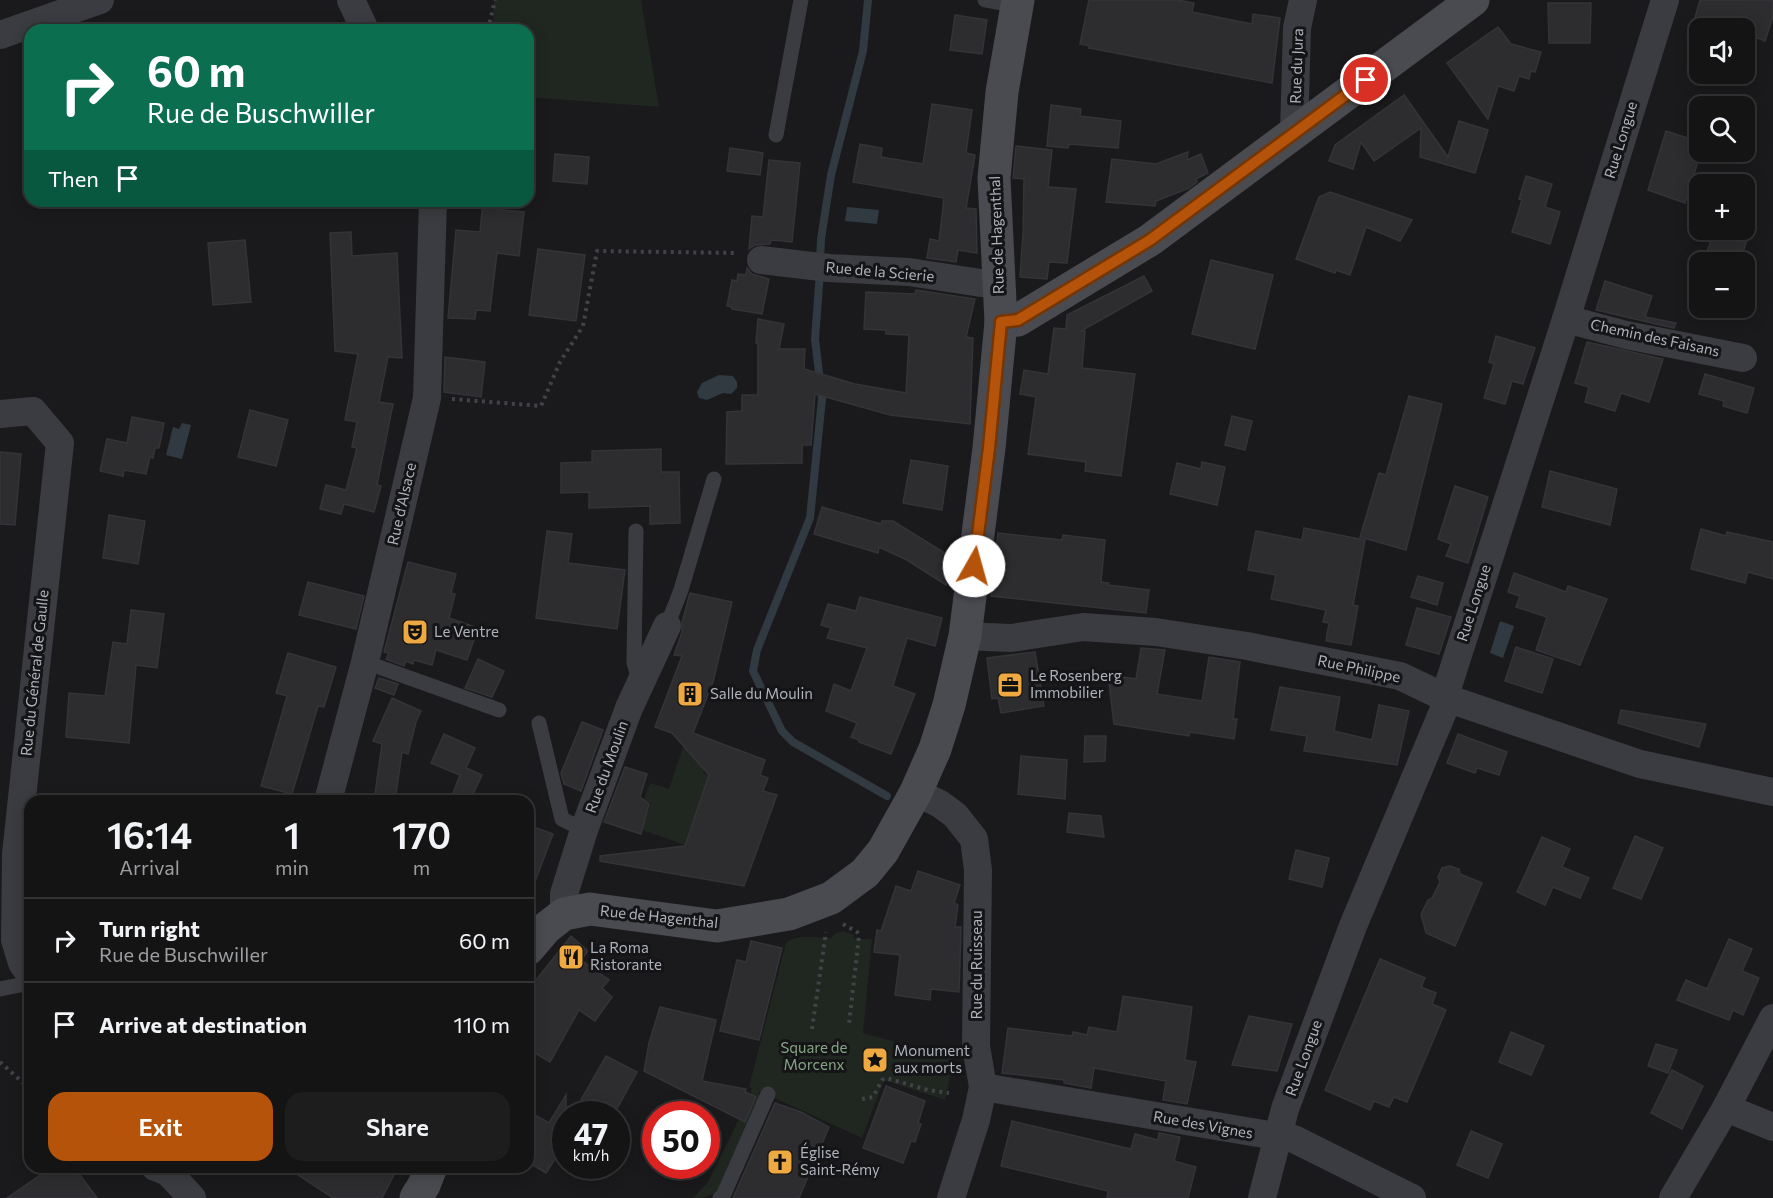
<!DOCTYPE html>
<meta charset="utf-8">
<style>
:root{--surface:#141415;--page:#1d1d1e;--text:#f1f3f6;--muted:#9d9ea0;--line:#333334;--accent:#b45309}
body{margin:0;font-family:Commissioner,sans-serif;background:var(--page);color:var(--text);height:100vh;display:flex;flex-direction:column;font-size:22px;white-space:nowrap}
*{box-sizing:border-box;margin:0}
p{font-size:20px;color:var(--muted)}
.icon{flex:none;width:33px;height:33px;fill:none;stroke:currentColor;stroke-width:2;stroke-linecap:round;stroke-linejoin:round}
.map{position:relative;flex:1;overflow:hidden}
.drawer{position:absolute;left:24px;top:795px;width:510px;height:378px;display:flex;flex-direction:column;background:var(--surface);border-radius:18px;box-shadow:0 3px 15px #0003,0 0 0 2px var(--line)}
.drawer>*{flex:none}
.hud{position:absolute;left:24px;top:24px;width:510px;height:183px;border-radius:18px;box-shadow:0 3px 15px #0003,0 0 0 2px var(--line);background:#0b6e4f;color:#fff;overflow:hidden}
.buttons{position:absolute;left:1689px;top:18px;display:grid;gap:12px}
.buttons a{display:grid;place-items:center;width:66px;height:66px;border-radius:12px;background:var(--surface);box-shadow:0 3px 15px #0003,0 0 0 2px var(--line);font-size:30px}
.speed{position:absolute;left:552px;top:1101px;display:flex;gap:12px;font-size:30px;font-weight:700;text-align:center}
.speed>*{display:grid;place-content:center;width:78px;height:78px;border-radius:50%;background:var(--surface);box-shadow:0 3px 15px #0003,0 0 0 2px var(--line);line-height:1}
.speed small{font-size:15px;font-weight:400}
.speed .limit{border:9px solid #d22;background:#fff;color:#111}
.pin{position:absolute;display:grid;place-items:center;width:51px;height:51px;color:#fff;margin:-26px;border:3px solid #fff;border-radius:50%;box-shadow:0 2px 6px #0007}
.me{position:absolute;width:66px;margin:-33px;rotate:7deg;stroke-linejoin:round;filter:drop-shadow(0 0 4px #0008)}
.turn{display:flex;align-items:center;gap:21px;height:126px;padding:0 24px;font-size:27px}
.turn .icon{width:78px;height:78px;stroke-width:2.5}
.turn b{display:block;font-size:42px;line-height:51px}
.then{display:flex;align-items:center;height:57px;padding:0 24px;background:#0003;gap:12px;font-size:22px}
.eta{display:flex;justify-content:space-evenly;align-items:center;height:102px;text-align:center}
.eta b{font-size:36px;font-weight:600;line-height:42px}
.primary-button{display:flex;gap:12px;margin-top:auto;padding:12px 24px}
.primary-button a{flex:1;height:69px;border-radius:18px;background:var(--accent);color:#fff;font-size:24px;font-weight:600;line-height:69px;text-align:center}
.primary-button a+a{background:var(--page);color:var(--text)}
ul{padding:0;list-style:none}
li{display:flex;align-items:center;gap:18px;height:84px;padding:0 24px;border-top:2px solid var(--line)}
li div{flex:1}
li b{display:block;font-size:22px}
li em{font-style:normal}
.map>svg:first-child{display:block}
</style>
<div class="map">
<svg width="1773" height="1198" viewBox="0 0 1773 1198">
<rect width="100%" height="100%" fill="#1a1a1c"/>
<g fill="#202720">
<path d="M494,0h147l18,107 -131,-10v-67h-35z"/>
<path d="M685,742l26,9 -8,22 6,3 -24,69 -43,-15 9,-27 -7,-3 6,-17 19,6z"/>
<path d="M843,931l11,4v4h18l-9,94 91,25 -9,42 -61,-20 -22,58 -103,-47 1,9 -39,90 -18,8h-10l15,-16 31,-63h5l8,-31 -3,-1 37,-144c10,-9 32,-5 45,-5l3,-4z"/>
</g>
<g fill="#303a40">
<path d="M847,207l32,3 -2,14 -32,-3z"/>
<path d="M719,375l14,1 4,6v6l-6,6 -8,-1 -16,7 -8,-2 -2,-6 5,-9z"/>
<path d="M182,423l9,2 -9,34 -16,-4 7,-28 6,2z"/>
<path d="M1500,621l14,5 -11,32 -13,-5z"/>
</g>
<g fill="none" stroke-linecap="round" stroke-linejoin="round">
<g stroke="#303a40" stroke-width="8">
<path d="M820,260l1,-21 10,-64 32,-124 5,-51"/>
<path d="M820,272l-5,67 7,60 -12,119 -53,132 -4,21 29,60 11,11 94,54"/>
</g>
</g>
<g fill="#2d2d30" stroke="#343438" stroke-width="1.5">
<path d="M1089,0h88l17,3 -2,9 60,12 1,-10 27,4 -8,65 -183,-35 1,-2 -10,-2z"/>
<path d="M1700,0h73v17l-8,24 -21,-8v-5h-52z"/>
<path d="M1548,3h43l-1,40h-41z"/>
<path d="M955,15l32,5 -5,34 -32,-4z"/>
<path d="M1498,27l13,17 30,8 -6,20 -4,-1 -2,8 -10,-3 -5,15 -16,-5 -10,33 -41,-56z"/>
<path d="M1404,95l44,62 11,-36 29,9 -13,43 -55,-16 1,-29 -47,33 -13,-19 -8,27 -24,-8 6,-16z"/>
<path d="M932,104l40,6 -6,43 9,2 -9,53 10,1 1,44 -19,-3 -2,12 -29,-4 3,-19 9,2 5,-43 -91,-16 7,-38 22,4 -1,9 42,7z"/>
<path d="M1051,105l30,4 -1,7 41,5 -3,27 -49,-4 -1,4 -21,-2z"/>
<path d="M1666,131l31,10 -3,11h7l-16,51 -37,-13z"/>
<path d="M1016,146l36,4 -4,37 28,2 -9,74 -18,-1 -2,17 -27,-2 3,-44 1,-54 -11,-1z"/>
<path d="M730,148l33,5 -3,22 -33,-4z"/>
<path d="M1188,152l-1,8 14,-6 7,19 -12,6 1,3 -8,6 -33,13 -1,5 -49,-4 6,-43 44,5z"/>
<path d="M555,154l34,3 -2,27 -34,-3z"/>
<path d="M769,160l31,3 -8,79 -21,-2 -1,4 -15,1 -6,4 3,-33 11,1z"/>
<path d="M1526,176l26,8 -7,23 15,5 -10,32 -38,-12 10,-32 -3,-1z"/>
<path d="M1330,192l68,23 14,5 -12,21 -34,-14 -16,48 -14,-5 -1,3 -39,-14 23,-62z"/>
<path d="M483,201h20l-1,9 22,2 -5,44 -22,-3 -7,58 -14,-1 -1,9 -27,-1 8,-88 24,2z"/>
<path d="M1715,230h35l-10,32h-37z"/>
<path d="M351,232l1,24 45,-3 5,105 -14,-1 -9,45 14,2 -16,81 4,1 -7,26 -30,-8 -3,10 -21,-5 6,-24 20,5 11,-42 -5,-1 5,-25 -12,-2 13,-66 -23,-3 -5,-118z"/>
<path d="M245,240l6,62 -38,3 -5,-62z"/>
<path d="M538,249l47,6 -9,66 -47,-6z"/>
<path d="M1211,260l62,15 -18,74 -63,-15z"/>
<path d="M747,268l5,6 17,5 -7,35 -30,-5v-2l-5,-1 5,-26 5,1 1,-7 8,1z"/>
<path d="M1144,276l8,15 -71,40h4l-3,37 53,6 -14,102 -36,-5 1,-9 -58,-8 8,-57 -16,-3 4,-24 24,4 6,-46 12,1 1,-14z"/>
<path d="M1605,281l47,15 -7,21 31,6 -2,5 -78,-18z"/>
<path d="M916,290l59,9 -9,38 7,1 -3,86 -80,-9 -75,-21 -4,51h-9v18l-76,1 1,-52 15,-1v-16h16v-52h-2l2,-24 26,5 -5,25h26l-1,20 51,15 51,9 3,-58 -23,-1v-4l-22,-1 2,-37 49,2z"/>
<path d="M1496,336l39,12 -12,36 -11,-3 -7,23 -21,-6 10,-34 -5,-2z"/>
<path d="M1587,342l76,17 -14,43 -28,-9 -6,18 -30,-9 4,-15 -14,-4z"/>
<path d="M445,357l40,5 -4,35 -37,-5z"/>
<path d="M1705,374l49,14 -7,25 -24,-7 1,-5 -25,-7z"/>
<path d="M1409,396l33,8 -36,146 -46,-13 19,-64 7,2z"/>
<path d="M250,410l38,10 -12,46 -38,-9z"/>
<path d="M1232,416l20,5 -7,29 -20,-5z"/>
<path d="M132,417l32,6 -5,25h-4l-2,10 -3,-1 -4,17 -22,-4 -1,6 -23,-5 7,-32 20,4z"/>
<path d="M661,449v23h18l1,51 -30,1v-18l-61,2v-16l-28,1v-30l31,-1v-11z"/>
<path d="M0,452l21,2 -6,71 -15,-1z"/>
<path d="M911,460l37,6 -6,44 -39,-7z"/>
<path d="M1202,462l23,5 -8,38 -47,-11 7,-31 24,6z"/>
<path d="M1550,471l67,18 -7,36 -68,-18z"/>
<path d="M1455,486l33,11 -20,66 -22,-7 5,-12 -13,-5z"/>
<path d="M822,507l59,17 1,-3h11l60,37 -7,27 -39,-25 -28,-13 -1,6 -64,-19z"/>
<path d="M109,515l36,6 -7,43 -35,-6z"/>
<path d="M1304,528l61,12 -12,65 5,1 -7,39 -25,-4 3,-18 -6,-1 3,-12 -55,-11 5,-24 -28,-5 8,-39 46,9z"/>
<path d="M1701,529l25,7 1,-4 46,10v37l-25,-7 -3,11 -54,-14z"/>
<path d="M547,531l25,3 -4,29 57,7 -8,59 -81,-11z"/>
<path d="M998,533l64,7 1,-5 42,5 -4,42 8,1 -1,2 41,5 -3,23 -155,-17z"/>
<path d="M408,562l48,12 -5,19 4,1 -6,24 29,10 -11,32 -31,-10 -4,15 -18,-5 -1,4 -7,-3 -2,5 -18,-7 3,-6 -5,-1z"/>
<path d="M1514,573l52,19 2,-6 39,13 -27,66 -44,-15 11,-33 -31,-10 4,-11 -12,-4z"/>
<path d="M1418,576l25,7 -6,22 -26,-8z"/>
<path d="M308,582l56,14 -8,33 -57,-14z"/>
<path d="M690,593l42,9 -19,80 -20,51 72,27 -5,15 8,3 -5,13 14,4 -33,91 -144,-25v-5l85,-10 24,-71 -37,-42 -17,-6 27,-71 -8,-1 8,-23v-10z"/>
<path d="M860,597l82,21 -7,28 -28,-8 -14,48 22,8 -24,60 -32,-12v-2l-8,-3 6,-14 -31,-12 8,-27 17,7 16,-43 -40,-10 4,-10 -10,-3 7,-21 28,7z"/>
<path d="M1417,608l34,9 -12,37 -33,-9z"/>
<path d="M131,610l33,4 -7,54 -21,-3 -7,78 -63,-6 3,-44 36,3 8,-54 14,2z"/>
<path d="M1516,647l37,12 -11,34 -37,-12z"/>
<path d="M1141,648l24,2 -8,44 45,7 7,-44 31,5 -7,57h4l-3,20 -44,-7 -1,4 -75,-12 -6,-49 28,4z"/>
<path d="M1035,652l9,54 -43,7 -3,-15 -6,1 -5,-41z"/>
<path d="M288,653l48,14 -12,40 -6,-1 -26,88 -31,-8 26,-90 -11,-3z"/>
<path d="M478,659l26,12 -12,26 -27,-9z"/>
<path d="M379,678l19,6 -4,11 -19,-7z"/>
<path d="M1280,687l60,10 -6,34 38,9 7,-35 30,6 -12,54 -93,-14 3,-15 -36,-6z"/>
<path d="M392,698l29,13 -5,11 -8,32 -6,-2 -7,49h-21l8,-57 -9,-3z"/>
<path d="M1621,710l85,14 -7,23 -81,-24z"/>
<path d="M582,722l21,8 -22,61 -17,-7 -3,-11z"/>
<path d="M444,734l31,14 -9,20 16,7 -12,26h-20l10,-26 -29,-12z"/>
<path d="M1458,734l49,18 -8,23 -22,-7 -2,5 -28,-10z"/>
<path d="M1085,736h21l-1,25 -21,1z"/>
<path d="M1021,756l46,4 -2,39 -47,-5z"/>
<path d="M625,767l22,7 -7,23 9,7 -8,30 -37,-12z"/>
<path d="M1069,813l32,3 3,21 -37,-5z"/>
<path d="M528,825l25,9 -23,61 -2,-1z"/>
<path d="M1635,836l28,12 -22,51 -28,-11z"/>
<path d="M1542,837l28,12 -8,18 27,11 -9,20 -27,-11 -8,18 -28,-13z"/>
<path d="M1296,850l33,8 -7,29 -33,-8z"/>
<path d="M1450,866l9,3 1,5 22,9 -27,63 -29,-13 -5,-19 7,-14 4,-2 8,-16 -2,-5 4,-9z"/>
<path d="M918,871l42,14 -6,18 4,2 -3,22h6l-2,65 -28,-3 -1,11 -35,-5 5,-40 -26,-3 3,-22 4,1 15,-45 15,5z"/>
<path d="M571,936l17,15 -7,9 28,20 -7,8 10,9 -17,24 -16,-11 -29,52 -22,-13v-59z"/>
<path d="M1729,939l23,10 -10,22 17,7 -16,37 -10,-5 -4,10 -52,-20 9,-20 21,9z"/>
<path d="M751,941l31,7 -23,92 -39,-9 17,-71 9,2z"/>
<path d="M1380,959l45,19 -4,9 15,6 -4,11 14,6 -39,92 -13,-5 -5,10 -15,-6 -4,9 -45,-20z"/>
<path d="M1123,996l69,11 -7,53 11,2 -9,42 -24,-4 3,-19 -72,-13 -3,20 -27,-5v-3l-62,-7 6,-45 64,8 1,-4 14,3 2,-8 28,5z"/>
<path d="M660,1007l56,13 -14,61 44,8 -1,3 11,5 -11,25 -101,-51 5,-28z"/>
<path d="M1249,1016l43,8 -15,47 -45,-6z"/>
<path d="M1511,1032l33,14 -13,29 -32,-13z"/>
<path d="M1656,1044l21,6 -9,23 -20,-7z"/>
<path d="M606,1056l31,16 -23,42h-41z"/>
<path d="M1672,1070l31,16 -21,43 -31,-16z"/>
<path d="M886,1086l39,15 -7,22 3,1 -6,18 -4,-1 -8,22 -40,-15z"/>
<path d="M566,1095v47l-20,31 -18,-11v-51l21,12z"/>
<path d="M775,1103l26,9 28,15 -30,71h-66z"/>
<path d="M1012,1121l119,28 4,-15 23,6 1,-7 21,4 -6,24 22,6 -8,31h-81l1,-7 -107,-25z"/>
<path d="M1471,1131l31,13 -14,34 -31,-13z"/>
<path d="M52,1167h22l23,31h-90z"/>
<path d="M286,1167h112l-16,31h-49z"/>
</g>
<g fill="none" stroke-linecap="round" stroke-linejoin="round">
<g stroke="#414348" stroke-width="4" stroke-dasharray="3 4.5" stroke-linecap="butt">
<path d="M488,30l7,-30"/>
<path d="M452,399l89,7 19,-44 23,-36 14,-75 139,2"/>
<path d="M843,924l14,8 2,4 -10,88"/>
<path d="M812,1029l14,-97"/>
<path d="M0,1062l30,27"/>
<path d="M862,1099l11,-2 9,-17 4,-2 42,12 21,3"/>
</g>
<g stroke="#3b3c41" stroke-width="15">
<path d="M985,0l32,6"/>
<path d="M776,135l25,-135"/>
<path d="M636,531l-2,132 6,19"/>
<path d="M667,626l14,-36 33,-111"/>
<path d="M365,662l134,48"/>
<path d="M539,723l23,96 22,11"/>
<path d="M0,989l30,-6"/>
<path d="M720,1198l3,-2 45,-102"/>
</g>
<g stroke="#3b3c41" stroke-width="28">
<path d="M351,0l14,30"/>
<path d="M0,35l100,-35"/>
<path d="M1294,133l3,-105 6,-28"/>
<path d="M761,260l68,8 80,4 72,11h18"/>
<path d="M1566,319l60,16 117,23"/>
<path d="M0,414l33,-3 27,32 -44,411 -1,86 7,23 8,11"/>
<path d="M965,636l46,2 72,-11 73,5 91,14 153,30 46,22 194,66 133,28"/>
<path d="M916,792l24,12 15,11 19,24 4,31 -2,176 7,41 -7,33 -25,78"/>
<path d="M328,801l37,-139 62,-264 6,-197"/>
<path d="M564,914v-20l20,-64 45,-122 38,-82"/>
<path d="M983,1087l311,52 118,59"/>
<path d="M1726,1108l47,19"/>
<path d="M155,1167l13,5 24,26"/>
<path d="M1262,1198l23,-89 68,-183 91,-217 4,-23 118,-367 99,-319"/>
<path d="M1673,1198l53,-90 47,-90"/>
</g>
<g stroke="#494b51" stroke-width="33">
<path d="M1001,322l17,-2 132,-80 323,-240"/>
<path d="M528,949l18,-21 18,-14 26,-5 127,17 72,-12 42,-16 34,-25 18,-22 33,-59 19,-43 14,-44 16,-69 24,-188 12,-126 -7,-144 8,-86 16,-92"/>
<path d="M416,1198l8,-13 7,-18"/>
</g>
</g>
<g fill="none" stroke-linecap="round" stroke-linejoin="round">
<g stroke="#753606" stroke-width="15">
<path id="route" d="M974,566l15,-118 12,-126 17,-2 132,-80 216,-160"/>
</g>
<use href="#route" stroke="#b45309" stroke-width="10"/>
</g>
<defs>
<g id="theatre-square" transform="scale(1.35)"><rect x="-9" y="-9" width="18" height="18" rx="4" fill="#eea940" stroke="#151517"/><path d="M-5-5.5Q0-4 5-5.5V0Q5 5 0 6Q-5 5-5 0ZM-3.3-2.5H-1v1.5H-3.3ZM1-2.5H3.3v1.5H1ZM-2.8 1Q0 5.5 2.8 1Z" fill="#111"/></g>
<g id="office-square" transform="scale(1.35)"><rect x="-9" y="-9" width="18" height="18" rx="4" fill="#eea940" stroke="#151517"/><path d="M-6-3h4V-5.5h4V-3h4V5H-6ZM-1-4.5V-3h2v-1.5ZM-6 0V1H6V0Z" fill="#111"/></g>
<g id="building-square" transform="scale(1.35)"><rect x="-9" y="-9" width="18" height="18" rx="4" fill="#eea940" stroke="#151517"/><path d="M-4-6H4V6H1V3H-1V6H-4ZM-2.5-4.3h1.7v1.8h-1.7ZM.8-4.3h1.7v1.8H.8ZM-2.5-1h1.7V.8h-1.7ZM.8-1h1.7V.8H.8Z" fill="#111"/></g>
<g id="restaurant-square" transform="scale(1.35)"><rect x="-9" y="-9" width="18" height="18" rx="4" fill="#eea940" stroke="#151517"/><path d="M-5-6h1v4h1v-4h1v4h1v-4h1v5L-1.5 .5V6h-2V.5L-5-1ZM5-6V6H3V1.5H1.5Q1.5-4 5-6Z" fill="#111"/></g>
<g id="sight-square" transform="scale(1.35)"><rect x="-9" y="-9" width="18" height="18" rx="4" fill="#eea940" stroke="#151517"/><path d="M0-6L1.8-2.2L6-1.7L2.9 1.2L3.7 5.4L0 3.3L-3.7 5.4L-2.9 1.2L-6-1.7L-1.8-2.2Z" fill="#111"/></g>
<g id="church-square" transform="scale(1.35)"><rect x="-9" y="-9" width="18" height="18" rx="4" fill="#eea940" stroke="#151517"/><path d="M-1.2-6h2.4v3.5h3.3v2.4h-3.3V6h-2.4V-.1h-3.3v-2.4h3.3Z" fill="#111"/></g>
</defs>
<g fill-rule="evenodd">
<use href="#theatre-square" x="415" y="632"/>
<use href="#office-square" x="1010" y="685"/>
<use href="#building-square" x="690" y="694"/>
<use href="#restaurant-square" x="571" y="957"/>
<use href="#sight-square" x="875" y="1060"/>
<use href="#church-square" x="780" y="1162"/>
</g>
<g text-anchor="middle" stroke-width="6" stroke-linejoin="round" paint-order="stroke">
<g font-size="15" fill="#adb2bb" stroke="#151517">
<text transform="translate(1297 66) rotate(-88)" y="5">Rue du Jura</text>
<text transform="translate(1621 140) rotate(-73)" y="5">Rue Longue</text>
<text transform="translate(997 235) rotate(-92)" y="5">Rue de Hagenthal</text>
<text transform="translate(880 272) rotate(5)" y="5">Rue de la Scierie</text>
<text transform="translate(1655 338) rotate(12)" y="5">Chemin des Faisans</text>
<text transform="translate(402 504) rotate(-77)" y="5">Rue d'Alsace</text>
<text transform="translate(1474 603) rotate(-72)" y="5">Rue Longue</text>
<text transform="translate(1359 669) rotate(12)" y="5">Rue Philippe</text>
<text transform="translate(35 673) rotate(-84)" y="5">Rue du Général de Gaulle</text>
<text transform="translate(607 767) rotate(-70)" y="5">Rue du Moulin</text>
<text transform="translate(659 917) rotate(6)" y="5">Rue de Hagenthal</text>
<text transform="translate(977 965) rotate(-90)" y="5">Rue du Ruisseau</text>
<text transform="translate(1304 1058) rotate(-70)" y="5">Rue Longue</text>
<text transform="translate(1203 1125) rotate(10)" y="5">Rue des Vignes</text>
</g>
<g font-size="15" fill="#adb2bb" stroke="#151517" text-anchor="start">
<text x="434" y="637">Le Ventre</text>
<text x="1030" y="681">Le Rosenberg<tspan x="1030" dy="17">Immobilier</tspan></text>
<text x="710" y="699">Salle du Moulin</text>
<text x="590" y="953">La Roma<tspan x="590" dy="17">Ristorante</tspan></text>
<text x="894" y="1056">Monument<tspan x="894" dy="17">aux morts</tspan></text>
<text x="800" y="1158">Église<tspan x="800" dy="17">Saint-Rémy</tspan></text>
</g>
<g font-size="15" fill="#85a585" stroke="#151517">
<text x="814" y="1053">Square de<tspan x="814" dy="17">Morcenx</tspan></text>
</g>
</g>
</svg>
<div class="buttons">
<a><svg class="icon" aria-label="sound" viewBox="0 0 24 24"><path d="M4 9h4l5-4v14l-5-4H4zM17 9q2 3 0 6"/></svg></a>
<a><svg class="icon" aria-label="search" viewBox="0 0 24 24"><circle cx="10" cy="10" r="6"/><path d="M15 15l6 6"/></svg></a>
<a>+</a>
<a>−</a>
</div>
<div class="speed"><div>47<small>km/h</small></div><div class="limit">50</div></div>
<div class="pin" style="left:1366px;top:80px;background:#d93025"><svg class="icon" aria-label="arrive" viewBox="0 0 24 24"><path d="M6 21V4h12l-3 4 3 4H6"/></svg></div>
<svg class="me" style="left:974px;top:566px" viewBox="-20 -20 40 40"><circle r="19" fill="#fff"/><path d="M0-13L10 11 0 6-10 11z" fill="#b45309"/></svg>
<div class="hud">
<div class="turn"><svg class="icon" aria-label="right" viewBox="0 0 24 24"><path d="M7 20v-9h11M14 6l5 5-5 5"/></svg><div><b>60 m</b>Rue de Buschwiller</div></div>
<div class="then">Then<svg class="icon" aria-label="arrive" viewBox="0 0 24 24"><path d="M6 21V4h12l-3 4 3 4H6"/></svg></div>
</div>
<section class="drawer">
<div class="eta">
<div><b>16:14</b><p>Arrival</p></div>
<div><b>1</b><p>min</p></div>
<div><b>170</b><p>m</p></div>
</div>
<ul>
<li><svg class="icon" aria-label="right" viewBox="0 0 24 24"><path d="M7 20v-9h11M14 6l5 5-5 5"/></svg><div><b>Turn right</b><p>Rue de Buschwiller</p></div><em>60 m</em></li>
<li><svg class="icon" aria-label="arrive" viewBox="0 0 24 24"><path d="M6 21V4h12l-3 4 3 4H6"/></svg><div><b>Arrive at destination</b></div><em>110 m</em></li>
</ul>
<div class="primary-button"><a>Exit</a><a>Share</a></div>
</section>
</div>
